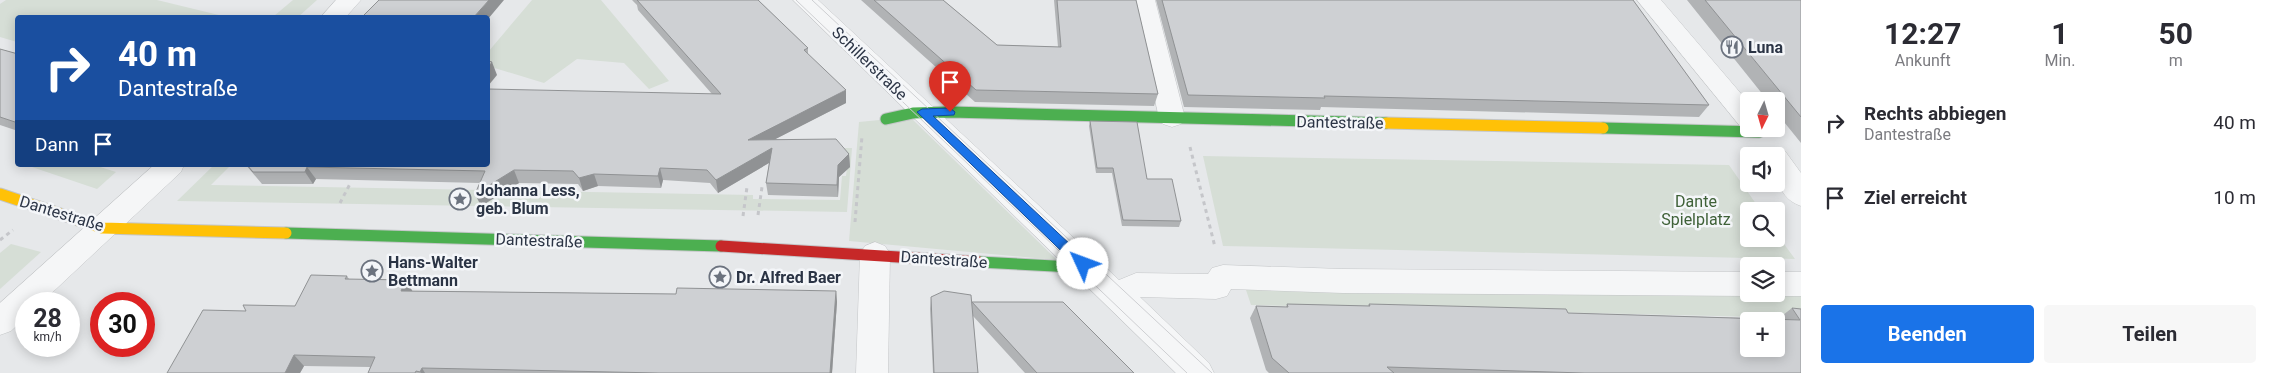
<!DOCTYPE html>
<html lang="de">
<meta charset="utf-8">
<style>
:root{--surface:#fff;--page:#f7f7f7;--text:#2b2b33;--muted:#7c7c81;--accent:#1a73e8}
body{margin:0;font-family:Roboto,sans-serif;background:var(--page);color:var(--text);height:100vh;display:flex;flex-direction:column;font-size:19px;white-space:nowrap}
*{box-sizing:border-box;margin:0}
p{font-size:16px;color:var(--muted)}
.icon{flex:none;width:28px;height:28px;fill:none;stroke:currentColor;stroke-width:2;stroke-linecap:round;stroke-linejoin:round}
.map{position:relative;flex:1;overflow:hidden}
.drawer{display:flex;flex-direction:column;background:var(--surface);width:475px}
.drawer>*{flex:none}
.guide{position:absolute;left:15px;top:15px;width:475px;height:152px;border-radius:5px;box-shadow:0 2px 12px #0003;background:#1a4fa0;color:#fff;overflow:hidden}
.needle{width:32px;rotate:185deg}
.buttons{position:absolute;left:1740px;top:92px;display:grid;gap:10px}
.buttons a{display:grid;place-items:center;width:45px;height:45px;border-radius:5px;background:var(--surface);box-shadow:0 2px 12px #0003;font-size:25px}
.speed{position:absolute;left:15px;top:292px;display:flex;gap:10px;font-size:25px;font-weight:700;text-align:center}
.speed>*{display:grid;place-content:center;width:65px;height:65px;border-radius:50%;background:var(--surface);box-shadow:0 2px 12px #0003;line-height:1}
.speed small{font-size:12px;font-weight:400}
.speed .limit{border:8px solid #d22;background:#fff;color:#111}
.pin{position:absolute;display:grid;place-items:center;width:42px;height:42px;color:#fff;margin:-51px -21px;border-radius:50% 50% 50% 0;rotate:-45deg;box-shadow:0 0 5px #0007}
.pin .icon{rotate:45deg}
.me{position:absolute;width:55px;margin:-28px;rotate:313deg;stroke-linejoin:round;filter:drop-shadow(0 0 4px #0008)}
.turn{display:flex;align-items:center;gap:18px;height:105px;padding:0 20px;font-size:22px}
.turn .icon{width:65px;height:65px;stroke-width:2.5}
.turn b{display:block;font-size:35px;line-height:42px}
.then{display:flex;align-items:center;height:48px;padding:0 20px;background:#0003;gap:10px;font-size:19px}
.eta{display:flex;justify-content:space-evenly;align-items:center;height:85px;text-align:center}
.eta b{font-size:30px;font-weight:700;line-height:35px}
.cta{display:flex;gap:10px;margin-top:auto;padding:10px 20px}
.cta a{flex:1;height:58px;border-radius:5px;background:var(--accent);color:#fff;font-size:20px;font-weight:700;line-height:58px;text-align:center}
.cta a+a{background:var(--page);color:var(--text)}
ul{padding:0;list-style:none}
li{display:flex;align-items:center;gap:15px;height:75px;padding:0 20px}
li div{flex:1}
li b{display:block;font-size:19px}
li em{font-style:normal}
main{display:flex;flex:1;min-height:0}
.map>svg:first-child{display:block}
</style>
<main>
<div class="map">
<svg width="1801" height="373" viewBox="0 0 1801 373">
<rect width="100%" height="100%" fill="#e6e8ea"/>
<g fill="#d6ded6">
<path d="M6,0h151l70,17 -209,1 -1,24 -17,-5v-33z"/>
<path d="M293,0h24l-19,17 -24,-1z"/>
<path d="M532,0h69l68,81 -20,8 -25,-26 -47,-4 -33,24 -56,-17v-14z"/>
<path d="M910,117l147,143 -208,-19 10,-119z"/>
<path d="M844,148h8l-5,64 -670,-11 37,-36h17l-20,20 542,10v4l87,1 2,-24h4l2,-17 -5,-1z"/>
<path d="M1203,156l526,9 32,46h-12v28h27v-6l19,26 -572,-13z"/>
<path d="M26,165h68l22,7 -19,17z"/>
<path d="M11,244l30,8 -41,37v-36z"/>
<path d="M1245,287l556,9v22l-550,-13z"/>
</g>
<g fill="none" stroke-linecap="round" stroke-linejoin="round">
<g stroke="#c4c6c8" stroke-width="1">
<g id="street">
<path d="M336,0h25l-16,18h-25z"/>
<path d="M793,0h25l301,280 17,-7 72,1 4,-6 11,-3 120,4 406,3v22h7l-7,2 -406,-3 -112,-4 -4,7 -11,3 -76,-2 69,66 5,10h-38z"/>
<path d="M1133,0h22l30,118 -4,6 -9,3 -9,-3 -4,-6z"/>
<path d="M1637,0h24l88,103v26h1h-1l-9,-3z"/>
<path d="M1776,148l9,3 16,22v33c-23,-8 -25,-29 -25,-50h-12l3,-5z"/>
<path d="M154,165h30l-3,7 -141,132h-14v13l-15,14 -11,4v-32z"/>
<path d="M875,242l10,4 5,8 -2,119h-32l4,-119 5,-8z"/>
<path d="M1776,272h25v24h-25l-7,-2h7z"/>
</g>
</g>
<g stroke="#c4c6c8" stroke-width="13">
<g id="fast">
<path d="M886,119l27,-6 37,-1 436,11"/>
<path d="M1603,128l156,4"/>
<path d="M286,233l435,13"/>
<path d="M979,262l94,5 10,-2"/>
</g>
</g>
<g stroke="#c4c6c8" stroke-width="13">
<g id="slow">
<path d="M1386,123l217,5"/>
<path d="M0,194l102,34 184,5"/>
</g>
</g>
<g stroke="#c4c6c8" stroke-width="13">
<path id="jam" d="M721,246l258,16"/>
</g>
<g stroke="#c5c6ca" stroke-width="3" stroke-dasharray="4 4" stroke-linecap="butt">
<path d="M1190,147l25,100"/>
<path d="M340,203l11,-21"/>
<path d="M758,215l4,-28"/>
<path d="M743,216l4,-29"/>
<path d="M855,222l7,-86"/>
<path d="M0,240l13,-10"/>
</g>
<use href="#street" fill="#f5f6f7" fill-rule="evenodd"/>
<use href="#fast" stroke="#4caf50" stroke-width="11"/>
<use href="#slow" stroke="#ffc107" stroke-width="11"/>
<use href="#jam" stroke="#c62828" stroke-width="11"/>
<g stroke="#cecfd2" stroke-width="1">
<path d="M796,0l391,373"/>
<path d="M812,0l400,373"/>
</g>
</g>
<g fill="#b1b3b5">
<path d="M632,0h126l50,48v6l38,49 -71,36 74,15 1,13 -11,10 -1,20 -70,-2 -2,-12 3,-20 -51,30 -8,-10 -47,-3 -2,8 -63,-2 -15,5 -5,-7 -59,-1 -38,23 -1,-23 -164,-4 -3,5h-51l-16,-19h242l224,-71 -74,-84 -1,-5z"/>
<path d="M861,0h82l54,45 61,2 -4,-47h82l22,94 -4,12 -179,-4z"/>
<path d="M1156,0h477l76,105 -10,12 -378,-10 -1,3 -136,-3z"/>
<path d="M1687,0h114v143l-25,-31v-11h-8z"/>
<path d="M0,49l18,5v77l-18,-6z"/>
<path d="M1090,121l57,58 34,42 -2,6 -57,-1 -10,-53h-16l-7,-47z"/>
<path d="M347,276l2,3 63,12 264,3 160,-3 1,11 -5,71h-464l2,-6 -66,-1 -4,7h-133l79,-62 49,-5z"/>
<path d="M931,297l41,5 162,71h-109l-52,-57 5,57h-45l-3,-64z"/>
<path d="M1287,304l81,2 1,-2 199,9 210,6 14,-11 9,1v64h-532l-3,-3 -16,-52 6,-12 30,1z"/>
</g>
<g fill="#909294">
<path d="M489,0h15l-16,19v-1h-15z"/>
<path d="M492,62l5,13 -9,11v-18z"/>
<path d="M846,90v13l-96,49 -2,-12z"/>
<path d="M772,148l2,12 -56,33 -2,-13z"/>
<path d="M849,154l1,13 -11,10 -1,20 -1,-12 1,-20z"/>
<path d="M307,167l9,12 -3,5 -8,-12z"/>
<path d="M660,168l3,12 -2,8 -3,-12z"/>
<path d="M514,170l5,13 -38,23 -6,-12z"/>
<path d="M594,174l4,12 -15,5 -4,-13z"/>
<path d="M406,280l7,12 -12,-1z"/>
<path d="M836,291l1,11 -5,71h-2z"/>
<path d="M294,355l10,11 -4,7h-15z"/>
<path d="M422,368l3,5h-4l-1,-1z"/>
</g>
<g fill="#ced0d3" stroke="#909294" fill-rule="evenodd">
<path d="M379,0h110l-16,18h-112z"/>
<path d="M637,0h121l50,48 -4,2 42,40 -98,50 88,-1 13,15 -11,11 -1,20 -71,-2 6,-35 -56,32 -9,-10 -47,-2 -2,8 -64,-2 -15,4 -6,-7 -59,-1 -39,24 10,-23 -178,-4 -2,5h-52l-6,-7h241v-76l233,5z"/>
<path d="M874,0h69l54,45 64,2 -4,-47h79l22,94 -182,-4z"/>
<path d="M1162,0h471l76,105 -385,-9 1,2 -137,-3z"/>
<path d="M1705,0h96v117z"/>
<path d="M0,49l18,5v69l-18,-6z"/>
<path d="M488,61l4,1 -4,6z"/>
<path d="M1090,121l47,1 10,57h25l9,42 -58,-1 -10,-52h-16z"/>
<path d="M311,275l36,1 -2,3 61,1 -5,11 275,3 1,-6 159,3 -6,82h-171l-237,-5 -2,4 -4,-1 -1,2h-47l7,-16 -81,-2 -9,18h-118l36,-63 43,1 -3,-6 52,1z"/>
<path d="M944,291l27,4 7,78h-44l-3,-76z"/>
<path d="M972,302h91l71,71h-97z"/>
<path d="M1287,304l83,2 -1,-2 197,5 2,4 232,7 -8,-12 9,1v64h-217l-197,-6 7,6h-105l-17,-15 -16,-52 32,1zM1749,321h27v28h-27z"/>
</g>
<path fill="#1a73e8" stroke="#114b97" d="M950,108l5,4 -1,3 -21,1 155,145 1,3 -1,4h-9l-162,-156 5,-3z"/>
<defs>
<g id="restaurant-ring" transform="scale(1.125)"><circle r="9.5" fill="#f4f6f9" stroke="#6c737f" stroke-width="1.5"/><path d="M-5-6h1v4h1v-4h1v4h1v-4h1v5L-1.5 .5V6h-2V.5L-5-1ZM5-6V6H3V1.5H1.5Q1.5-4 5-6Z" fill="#6c737f"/></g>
<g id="sight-ring" transform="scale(1.125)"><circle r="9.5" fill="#f4f6f9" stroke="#6c737f" stroke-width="1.5"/><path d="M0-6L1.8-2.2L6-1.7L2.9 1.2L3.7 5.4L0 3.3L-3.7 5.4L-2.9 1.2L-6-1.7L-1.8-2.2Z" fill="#6c737f"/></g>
</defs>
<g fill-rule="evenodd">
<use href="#restaurant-ring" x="1732" y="47"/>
<use href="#sight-ring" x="460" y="199"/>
<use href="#sight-ring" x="372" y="271"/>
<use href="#sight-ring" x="720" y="277"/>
</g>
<g text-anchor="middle" stroke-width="5" stroke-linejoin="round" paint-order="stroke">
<g font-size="16" font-weight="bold" fill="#2b3445" stroke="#f4f6f9" text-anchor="start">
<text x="1748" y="53">Luna</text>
<text x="476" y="196">Johanna Less,<tspan x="476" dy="18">geb. Blum</tspan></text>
<text x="388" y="268">Hans-Walter<tspan x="388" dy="18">Bettmann</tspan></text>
<text x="736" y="283">Dr. Alfred Baer</text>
</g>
<g font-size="16" fill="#2b3445" stroke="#f4f6f9">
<text transform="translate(870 63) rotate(44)" y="6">Schillerstraße</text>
<text transform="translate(1340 122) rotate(1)" y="6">Dantestraße</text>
<text transform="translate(62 213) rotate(17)" y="6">Dantestraße</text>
<text transform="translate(539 240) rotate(2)" y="6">Dantestraße</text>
<text transform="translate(944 259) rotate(4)" y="6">Dantestraße</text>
</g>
<g font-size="16" fill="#3f6138" stroke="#f4f6f9">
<text x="1696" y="207">Dante<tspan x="1696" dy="18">Spielplatz</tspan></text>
</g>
</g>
</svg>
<div class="buttons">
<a><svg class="needle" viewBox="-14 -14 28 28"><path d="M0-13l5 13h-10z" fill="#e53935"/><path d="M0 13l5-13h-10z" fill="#7c7c81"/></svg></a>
<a><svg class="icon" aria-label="sound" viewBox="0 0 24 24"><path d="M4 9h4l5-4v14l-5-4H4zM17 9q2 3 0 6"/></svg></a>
<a><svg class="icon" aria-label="search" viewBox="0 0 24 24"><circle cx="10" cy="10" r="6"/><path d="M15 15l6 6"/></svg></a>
<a><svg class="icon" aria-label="layers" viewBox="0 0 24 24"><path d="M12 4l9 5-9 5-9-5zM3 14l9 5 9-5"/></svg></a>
<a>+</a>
</div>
<div class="speed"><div>28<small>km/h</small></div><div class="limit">30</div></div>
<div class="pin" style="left:950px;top:112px;background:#d93025"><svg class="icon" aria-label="arrive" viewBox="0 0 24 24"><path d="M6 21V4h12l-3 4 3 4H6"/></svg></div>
<svg class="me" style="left:1083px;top:264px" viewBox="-20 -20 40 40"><circle r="19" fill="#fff"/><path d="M0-13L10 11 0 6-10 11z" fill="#1a73e8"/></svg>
<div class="guide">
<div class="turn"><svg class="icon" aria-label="right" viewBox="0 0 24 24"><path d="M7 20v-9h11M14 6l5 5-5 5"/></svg><div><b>40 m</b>Dantestraße</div></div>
<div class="then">Dann<svg class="icon" aria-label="arrive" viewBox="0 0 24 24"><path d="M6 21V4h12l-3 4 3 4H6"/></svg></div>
</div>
</div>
<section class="drawer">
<div class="eta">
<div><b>12:27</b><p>Ankunft</p></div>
<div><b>1</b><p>Min.</p></div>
<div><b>50</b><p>m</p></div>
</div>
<ul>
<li><svg class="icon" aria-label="right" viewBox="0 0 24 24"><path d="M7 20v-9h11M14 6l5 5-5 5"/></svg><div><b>Rechts abbiegen</b><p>Dantestraße</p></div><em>40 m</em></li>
<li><svg class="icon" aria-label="arrive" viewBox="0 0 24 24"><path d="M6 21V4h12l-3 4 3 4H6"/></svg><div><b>Ziel erreicht</b></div><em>10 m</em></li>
</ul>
<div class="cta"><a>Beenden</a><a>Teilen</a></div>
</section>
</main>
